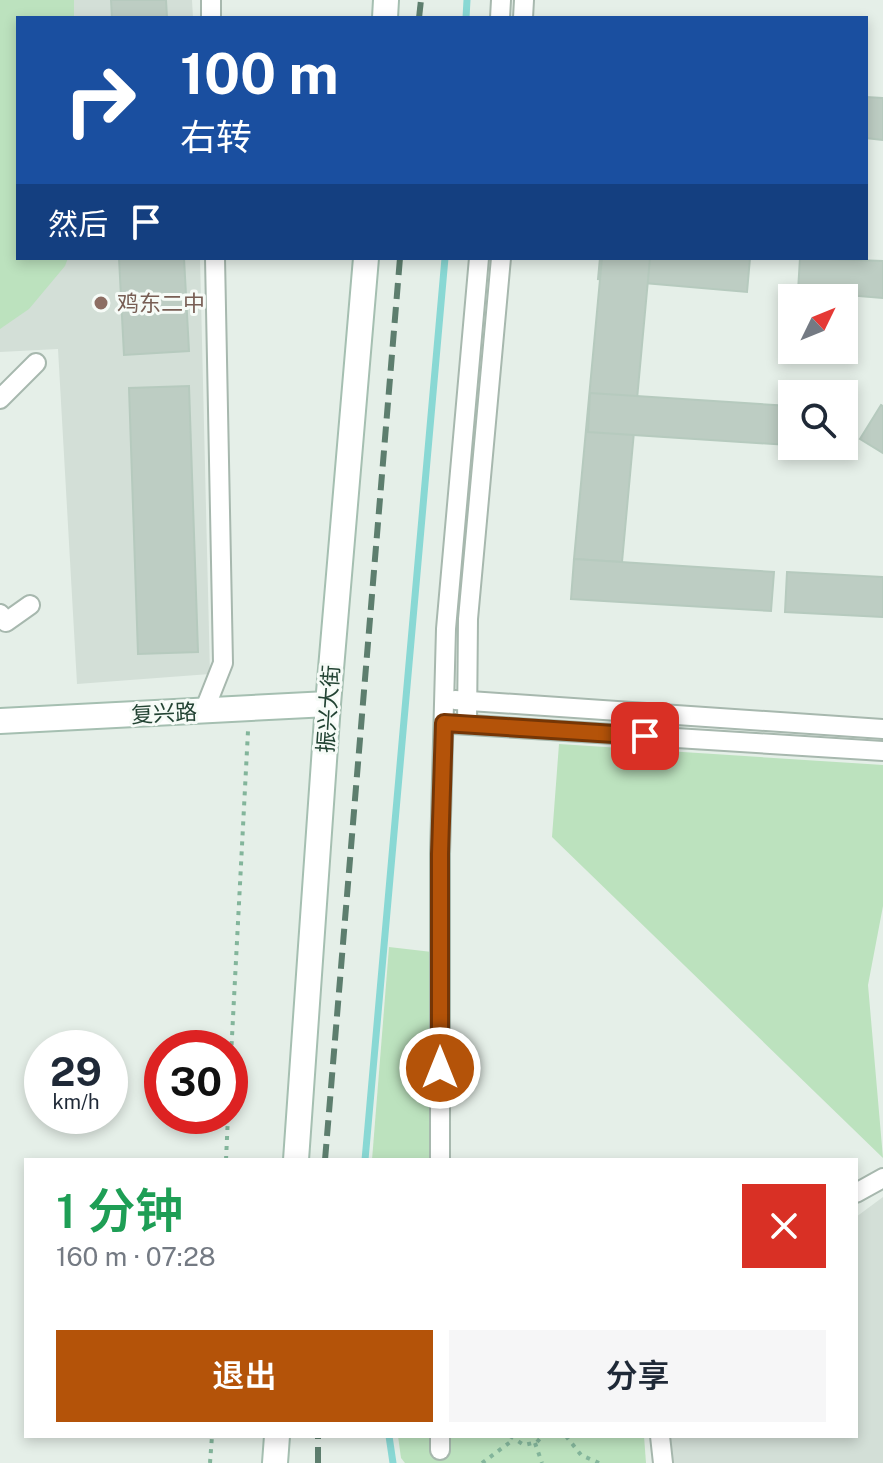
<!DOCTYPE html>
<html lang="zh">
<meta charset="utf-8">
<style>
:root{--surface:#fff;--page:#f6f6f7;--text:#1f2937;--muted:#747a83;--accent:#b45309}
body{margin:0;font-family:"Public Sans","Noto Sans SC",sans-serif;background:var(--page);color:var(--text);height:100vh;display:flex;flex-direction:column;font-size:30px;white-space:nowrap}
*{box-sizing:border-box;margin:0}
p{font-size:26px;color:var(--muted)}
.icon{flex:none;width:44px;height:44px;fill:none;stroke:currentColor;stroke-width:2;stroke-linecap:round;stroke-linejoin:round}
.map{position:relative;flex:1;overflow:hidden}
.side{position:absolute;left:24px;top:1158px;width:834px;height:280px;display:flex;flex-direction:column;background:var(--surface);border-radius:0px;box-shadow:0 4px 12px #0003}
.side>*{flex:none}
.banner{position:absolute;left:16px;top:16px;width:852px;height:244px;border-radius:0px;box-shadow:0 4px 12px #0003;background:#1a4fa0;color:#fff;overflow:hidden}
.needle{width:52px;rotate:47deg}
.fabs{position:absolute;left:778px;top:284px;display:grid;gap:16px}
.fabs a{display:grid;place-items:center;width:80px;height:80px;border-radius:0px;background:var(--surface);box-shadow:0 4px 12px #0003;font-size:40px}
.speed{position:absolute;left:24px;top:1030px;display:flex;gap:16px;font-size:40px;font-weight:700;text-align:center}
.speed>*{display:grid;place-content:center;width:104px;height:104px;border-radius:50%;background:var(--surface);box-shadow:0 4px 12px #0003;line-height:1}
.speed small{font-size:20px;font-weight:400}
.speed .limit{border:12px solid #d22;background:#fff;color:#111}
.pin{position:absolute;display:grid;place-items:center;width:68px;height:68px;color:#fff;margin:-34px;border-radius:16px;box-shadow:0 4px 12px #0006}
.me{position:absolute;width:88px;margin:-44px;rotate:0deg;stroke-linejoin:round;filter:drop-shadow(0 0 6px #0008)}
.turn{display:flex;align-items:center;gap:28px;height:168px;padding:0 32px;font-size:36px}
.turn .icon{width:104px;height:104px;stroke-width:2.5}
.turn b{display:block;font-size:56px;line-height:68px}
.then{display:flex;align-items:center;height:76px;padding:0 32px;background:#0003;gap:16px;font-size:30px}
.round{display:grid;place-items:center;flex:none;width:84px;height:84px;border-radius:0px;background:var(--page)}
.headline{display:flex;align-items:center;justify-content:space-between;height:136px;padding:0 32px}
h1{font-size:48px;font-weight:600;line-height:60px;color:#1e9e55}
.action{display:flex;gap:16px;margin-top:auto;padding:16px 32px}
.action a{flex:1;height:92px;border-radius:0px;background:var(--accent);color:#fff;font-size:32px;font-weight:600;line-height:92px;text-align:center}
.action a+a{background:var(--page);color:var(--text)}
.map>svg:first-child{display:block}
</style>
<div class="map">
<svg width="883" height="1463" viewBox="0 0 883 1463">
<rect width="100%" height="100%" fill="#e5efe8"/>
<g fill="#d3dfd7">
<path d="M0,0h192l1,18h-175v240h182l10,416 -133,10 -19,-335 -58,3z"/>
<path d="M883,1197v266h-215l-1,-27h189v-219z"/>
</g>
<g fill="#bce2be">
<path d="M0,0h74v18h-56v240h50l-3,8 -36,43 -29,20z"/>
<path d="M559,744l324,21v141l-15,79 15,173 -331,-321z"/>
<path d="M389,947l43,5 -3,208h-57z"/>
<path d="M398,1436h246l2,27h-241l-4,-5z"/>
</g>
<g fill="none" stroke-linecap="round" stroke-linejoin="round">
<g stroke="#89d8d4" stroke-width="7">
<path d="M466,18l1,-18"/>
<path d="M365,1160l80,-902"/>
<path d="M389,1436l4,27"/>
</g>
</g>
<g fill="#bdcdc3" stroke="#b6cabe" stroke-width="2">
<path d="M111,0h55l1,18h-55z"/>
<path d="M866,97l17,1v42l-17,-2z"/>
<path d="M119,258h65l5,93 -65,4z"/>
<path d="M600,258h150l-3,34 -149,-13z"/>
<path d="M602,258h48l-28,304 -48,-3z"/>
<path d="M800,258l83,3v37l-85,-7z"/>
<path d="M189,386l9,266 -60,2 -9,-266z"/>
<path d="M590,393l200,13 -2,39 -200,-13z"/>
<path d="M881,405l2,1v47l-23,-14z"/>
<path d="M574,559l200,13 -3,39 -200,-12z"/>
<path d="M787,572l96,5v40l-98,-5z"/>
</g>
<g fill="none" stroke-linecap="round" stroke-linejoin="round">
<g stroke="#a7b8ae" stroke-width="22">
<g id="street">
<path d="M211,0v18"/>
<path d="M500,18l1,-18"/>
<path d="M523,18l1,-18"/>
<path d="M0,399l36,-36"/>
<path d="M0,614l6,8 24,-17"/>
<path d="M455,700l428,29"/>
<path d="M204,711l19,-48 -8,-405"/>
<path d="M454,724l429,27"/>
<path d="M467,724l1,-105 33,-361"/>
<path d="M440,1160v-306l6,-225 33,-371"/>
<path d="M856,1193l27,-15"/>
<path d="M440,1436v14"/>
<path d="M660,1436l3,27"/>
</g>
</g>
<g stroke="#a5bfb1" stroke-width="28">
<g id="secondary">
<path d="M385,18l1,-18"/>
<path d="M0,721l328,-17"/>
<path d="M296,1160l32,-456 38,-446"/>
<path d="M275,1463l2,-27"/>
</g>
</g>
<g stroke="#83b59b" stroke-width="4" stroke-dasharray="4 6" stroke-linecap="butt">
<path d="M230,1075l18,-344"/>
<path d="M226,1160l2,-44"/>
<path d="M510,1436l14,9 13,-3 5,-6"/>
<path d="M566,1436l15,19 18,8"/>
<path d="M535,1443l7,20"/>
<path d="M210,1463l2,-27"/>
<path d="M482,1463l31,-23"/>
</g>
<use href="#street" stroke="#fff" stroke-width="18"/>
<use href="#secondary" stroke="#fff" stroke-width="24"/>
<g stroke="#5d7e6e" stroke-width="6" stroke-dasharray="16 8" stroke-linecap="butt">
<path d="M419,18l2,-18"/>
<path d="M325,1160l75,-902"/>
<path d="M318,1463v-27"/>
</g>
</g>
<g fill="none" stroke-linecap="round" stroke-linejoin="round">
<g stroke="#753606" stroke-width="20">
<path id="route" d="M440,1068v-214l4,-131 201,13"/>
</g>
<use href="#route" stroke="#b45309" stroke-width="14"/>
</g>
<circle fill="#8d6e63" stroke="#f6fbf7" stroke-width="3" cx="101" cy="303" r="8"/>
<g text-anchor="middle" stroke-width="6" stroke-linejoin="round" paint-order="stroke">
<g font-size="22" fill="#785e54" stroke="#f6fbf7" text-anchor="start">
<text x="117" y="311">鸡东二中</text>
</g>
<g font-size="22" fill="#224333" stroke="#f6fbf7">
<text transform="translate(328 709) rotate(-86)" y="8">振兴大街</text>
<text transform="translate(164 713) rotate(-3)" y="8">复兴路</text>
</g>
</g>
</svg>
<div class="fabs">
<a><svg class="needle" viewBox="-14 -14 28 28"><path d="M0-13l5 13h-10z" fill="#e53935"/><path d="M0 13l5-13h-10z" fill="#747a83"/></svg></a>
<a><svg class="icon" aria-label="search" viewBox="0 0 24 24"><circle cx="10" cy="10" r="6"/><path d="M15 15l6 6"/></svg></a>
</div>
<div class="speed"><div>29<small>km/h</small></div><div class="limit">30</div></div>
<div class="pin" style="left:645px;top:736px;background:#d93025"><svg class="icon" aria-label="arrive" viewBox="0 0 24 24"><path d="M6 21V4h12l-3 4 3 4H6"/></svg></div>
<svg class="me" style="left:440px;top:1068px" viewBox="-20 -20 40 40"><circle r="17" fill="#b45309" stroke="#fff" stroke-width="3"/><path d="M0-11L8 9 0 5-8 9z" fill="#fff"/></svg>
<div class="banner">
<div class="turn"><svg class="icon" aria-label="right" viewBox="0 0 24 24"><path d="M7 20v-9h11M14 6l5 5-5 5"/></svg><div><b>100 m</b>右转</div></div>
<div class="then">然后<svg class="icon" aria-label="arrive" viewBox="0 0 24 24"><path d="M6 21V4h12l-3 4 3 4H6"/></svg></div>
</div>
<section class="side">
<div class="headline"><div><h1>1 分钟</h1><p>160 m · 07:28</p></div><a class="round" style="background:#d93025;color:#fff"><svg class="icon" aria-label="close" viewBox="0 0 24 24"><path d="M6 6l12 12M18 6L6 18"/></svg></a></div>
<div class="action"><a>退出</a><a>分享</a></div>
</section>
</div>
